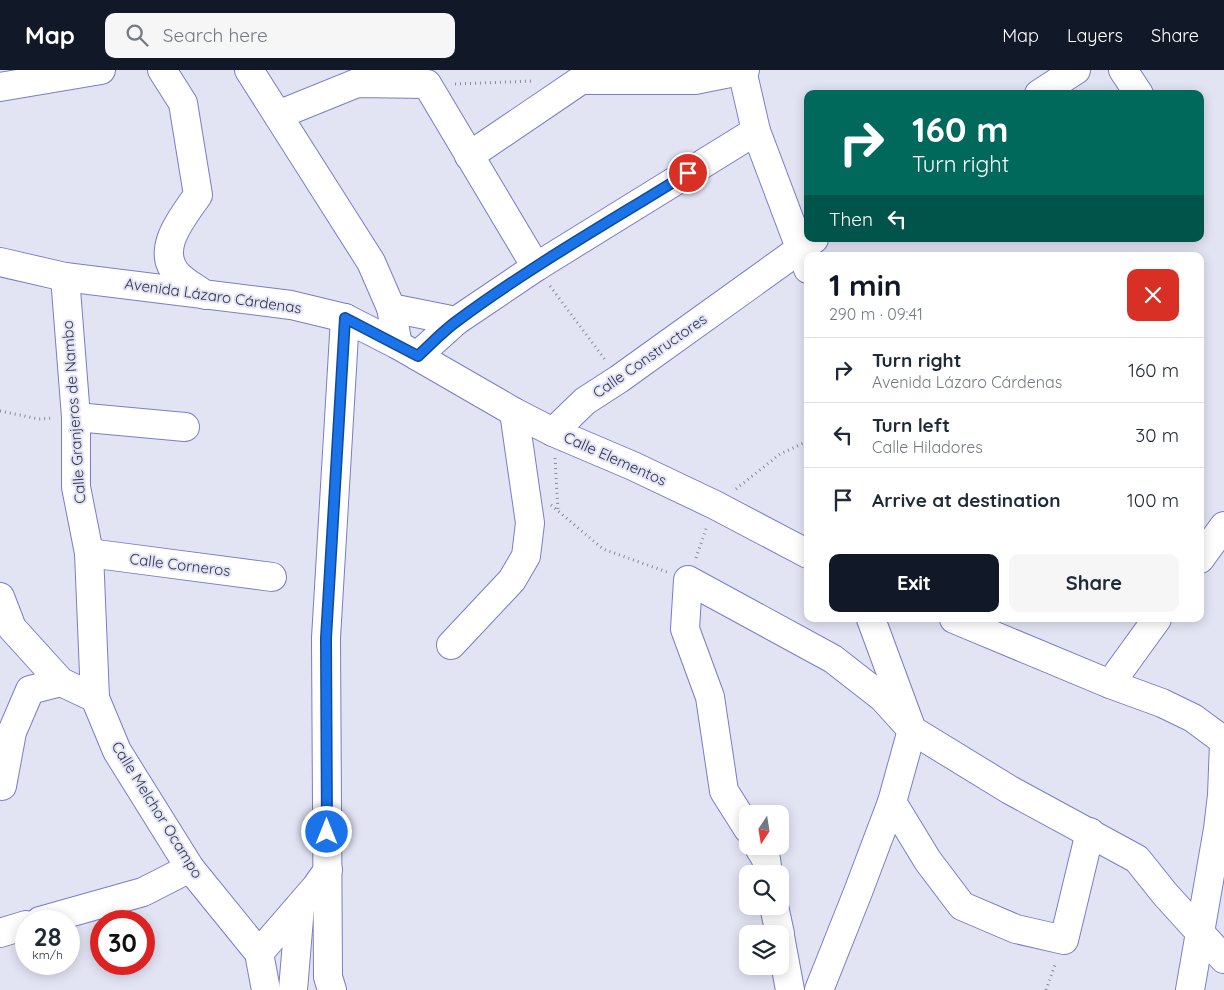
<!DOCTYPE html>
<meta charset="utf-8">
<style>
:root{--surface:#fff;--page:#f6f6f7;--text:#1f2937;--muted:#747a83;--line:#e0e1e3;--accent:#111827}
body{margin:0;font-family:Quicksand,sans-serif;background:var(--page);color:var(--text);height:100vh;display:flex;flex-direction:column;font-size:19px;white-space:nowrap}
*{box-sizing:border-box;margin:0}
p{font-size:16px;color:var(--muted)}
.icon{flex:none;width:28px;height:28px;fill:none;stroke:currentColor;stroke-width:2;stroke-linecap:round;stroke-linejoin:round}
.map{position:relative;flex:1;overflow:hidden}
.panel{position:absolute;left:804px;top:182px;width:400px;height:370px;display:flex;flex-direction:column;background:var(--surface);border-radius:10px;box-shadow:0 2px 12px #0003}
.panel>*{flex:none}
.guide{position:absolute;left:804px;top:20px;width:400px;height:152px;border-radius:10px;box-shadow:0 2px 12px #0003;background:#00695c;color:#fff;overflow:hidden}
.needle{width:32px;rotate:192deg}
.tools{position:absolute;left:739px;top:735px;display:grid;gap:10px}
.tools a{display:grid;place-items:center;width:50px;height:50px;border-radius:10px;background:var(--surface);box-shadow:0 2px 12px #0003;font-size:25px}
.speed{position:absolute;left:15px;top:840px;display:flex;gap:10px;font-size:25px;font-weight:700;text-align:center}
.speed>*{display:grid;place-content:center;width:65px;height:65px;border-radius:50%;background:var(--surface);box-shadow:0 2px 12px #0003;line-height:1}
.speed small{font-size:12px;font-weight:400}
.speed .limit{border:8px solid #d22;background:#fff;color:#111}
.pin{position:absolute;display:grid;place-items:center;width:42px;height:42px;color:#fff;margin:-21px;border:2px solid #fff;border-radius:50%;box-shadow:0 1px 5px #0007}
.me{position:absolute;width:55px;margin:-28px;rotate:0deg;stroke-linejoin:round;filter:drop-shadow(0 0 4px #0008)}
.turn{display:flex;align-items:center;gap:18px;height:105px;padding:0 25px;font-size:22px}
.turn .icon{width:65px;height:65px;stroke-width:2.5}
.turn b{display:block;font-size:35px;line-height:42px}
.then{display:flex;align-items:center;height:48px;padding:0 25px;background:#0003;gap:10px;font-size:19px}
.round{display:grid;place-items:center;flex:none;width:52px;height:52px;border-radius:10px;background:var(--page)}
.overview{display:flex;align-items:center;justify-content:space-between;height:85px;padding:0 25px}
h1{font-size:30px;font-weight:700;line-height:38px;color:var(--accent)}
.action{display:flex;gap:10px;margin-top:auto;padding:10px 25px}
.action a{flex:1;height:58px;border-radius:10px;background:var(--accent);color:#fff;font-size:20px;font-weight:700;line-height:58px;text-align:center}
.action a+a{background:var(--page);color:var(--text)}
ul{padding:0;list-style:none}
li{display:flex;align-items:center;gap:15px;height:65px;padding:0 25px;border-top:1px solid var(--line)}
li div{flex:1}
li b{display:block;font-size:19px}
li em{font-style:normal}
header{display:flex;align-items:center;gap:30px;box-sizing:border-box;height:70px;padding:0 25px;background:var(--accent);color:#fff}
header strong{font-size:24px}
nav{display:flex;gap:28px;margin-inline-start:auto;font-size:18px}
.search{width:350px;height:45px;background:var(--page);display:flex;align-items:center;gap:12px;box-sizing:border-box;padding:0 18px;border-radius:10px;color:var(--muted);font-size:19px}
.map>svg:first-child{display:block}
</style>
<header>
<strong>Map</strong>
<div class="search"><svg class="icon" aria-label="search" viewBox="0 0 24 24"><circle cx="10" cy="10" r="6"/><path d="M15 15l6 6"/></svg>Search here</div>
<nav><a>Map</a><a>Layers</a><a>Share</a></nav>
</header>
<div class="map">
<svg width="1224" height="920" viewBox="0 0 1224 920">
<rect width="100%" height="100%" fill="#e2e4f4"/>
<g fill="none" stroke-linecap="round" stroke-linejoin="round">
<g stroke="#7a7dc6" stroke-width="30">
<g id="minor">
<path d="M162,0l21,33 15,92c-15,22 -45,56 -19,81 7,7 17,12 26,19"/>
<path d="M249,0l122,192 20,46 7,37"/>
<path d="M742,0l14,61 52,138"/>
<path d="M1123,0l16,24"/>
<path d="M0,17l101,-17"/>
<path d="M1039,24l37,-24"/>
<path d="M278,45l79,-32 70,1 109,183"/>
<path d="M469,86l112,-76h114l50,-10"/>
<path d="M0,192l65,15 226,28 54,13 53,27 116,67 39,20 80,34 82,39 93,49"/>
<path d="M65,207l11,140v70l13,66 6,145"/>
<path d="M391,238l65,13"/>
<path d="M417,286l39,-35 80,-54 220,-136"/>
<path d="M76,347l109,10"/>
<path d="M553,362l32,-31 34,-22 195,-140"/>
<path d="M89,483l183,24"/>
<path d="M1200,489l24,-33"/>
<path d="M0,527l12,31 49,54 34,16 22,53 73,117 69,85 7,37"/>
<path d="M954,549l156,65 52,19 31,15 31,23"/>
<path d="M451,575l61,-65 14,-24 4,-33 -16,-111"/>
<path d="M1110,614l47,-65"/>
<path d="M2,716l10,-54 18,-42 31,-8"/>
<path d="M892,732l36,59 34,45 54,23 48,11 26,-108"/>
<path d="M748,759l-24,-38 -14,-94 -25,-68 3,-49 145,79 50,39 29,32 98,60 127,69 28,35 59,65"/>
<path d="M758,776l8,13 2,15"/>
<path d="M774,836l6,28"/>
<path d="M40,851l103,-29 47,-24"/>
<path d="M0,863l26,-8"/>
<path d="M780,866l10,54"/>
<path d="M259,883l57,-66 12,-17"/>
<path d="M293,920l7,-84"/>
<path d="M332,920l-4,-13 -2,-339 19,-320"/>
<path d="M819,920l39,-98 34,-90 20,-72 -41,-111"/>
<path d="M1190,920l28,-161 4,-34 2,-52"/>
</g>
</g>
<g stroke="#888aa2" stroke-width="3" stroke-dasharray="1 4" stroke-linecap="butt">
<path d="M455,14l79,-3"/>
<path d="M550,216l56,75"/>
<path d="M0,341l39,8 14,-1"/>
<path d="M555,388l3,52"/>
<path d="M736,419l44,-35 28,-13"/>
<path d="M551,435l52,44 64,23"/>
<path d="M696,488l11,-32"/>
<path d="M1046,920l10,-28"/>
</g>
<use href="#minor" stroke="#fff" stroke-width="28"/>
</g>
<g fill="none" stroke-linecap="round" stroke-linejoin="round">
<g stroke="#114b97" stroke-width="12">
<path id="route" d="M327,762l-1,-194 19,-320 73,38c13,-12 25,-25 39,-35 74,-55 154,-100 231,-148"/>
</g>
<use href="#route" stroke="#1a73e8" stroke-width="9"/>
</g>
<g text-anchor="middle" stroke-width="4" stroke-linejoin="round" paint-order="stroke">
<g font-size="15" fill="#2f3150" stroke="#e2e4f4">
<text transform="translate(213 226) rotate(8)" y="5">Avenida Lázaro Cárdenas</text>
<text transform="translate(650 286) rotate(-35)" y="5">Calle Constructores</text>
<text transform="translate(74 342) rotate(-94)" y="5">Calle Granjeros de Nambo</text>
<text transform="translate(615 389) rotate(24)" y="5">Calle Elementos</text>
<text transform="translate(180 495) rotate(7)" y="5">Calle Corneros</text>
<text transform="translate(157 740) rotate(58)" y="5">Calle Melchor Ocampo</text>
</g>
</g>
</svg>
<div class="tools">
<a><svg class="needle" viewBox="-14 -14 28 28"><path d="M0-13l5 13h-10z" fill="#e53935"/><path d="M0 13l5-13h-10z" fill="#747a83"/></svg></a>
<a><svg class="icon" aria-label="search" viewBox="0 0 24 24"><circle cx="10" cy="10" r="6"/><path d="M15 15l6 6"/></svg></a>
<a><svg class="icon" aria-label="layers" viewBox="0 0 24 24"><path d="M12 4l9 5-9 5-9-5zM3 14l9 5 9-5"/></svg></a>
</div>
<div class="speed"><div>28<small>km/h</small></div><div class="limit">30</div></div>
<div class="pin" style="left:688px;top:103px;background:#d93025"><svg class="icon" aria-label="arrive" viewBox="0 0 24 24"><path d="M6 21V4h12l-3 4 3 4H6"/></svg></div>
<svg class="me" style="left:327px;top:762px" viewBox="-20 -20 40 40"><circle r="17" fill="#1a73e8" stroke="#fff" stroke-width="3"/><path d="M0-11L8 9 0 5-8 9z" fill="#fff"/></svg>
<div class="guide">
<div class="turn"><svg class="icon" aria-label="right" viewBox="0 0 24 24"><path d="M7 20v-9h11M14 6l5 5-5 5"/></svg><div><b>160 m</b>Turn right</div></div>
<div class="then">Then<svg class="icon" aria-label="left" viewBox="0 0 24 24"><path d="M17 20v-9H6M10 6l-5 5 5 5"/></svg></div>
</div>
<section class="panel">
<div class="overview"><div><h1>1 min</h1><p>290 m · 09:41</p></div><a class="round" style="background:#d93025;color:#fff"><svg class="icon" aria-label="close" viewBox="0 0 24 24"><path d="M6 6l12 12M18 6L6 18"/></svg></a></div>
<ul>
<li><svg class="icon" aria-label="right" viewBox="0 0 24 24"><path d="M7 20v-9h11M14 6l5 5-5 5"/></svg><div><b>Turn right</b><p>Avenida Lázaro Cárdenas</p></div><em>160 m</em></li>
<li><svg class="icon" aria-label="left" viewBox="0 0 24 24"><path d="M17 20v-9H6M10 6l-5 5 5 5"/></svg><div><b>Turn left</b><p>Calle Hiladores</p></div><em>30 m</em></li>
<li><svg class="icon" aria-label="arrive" viewBox="0 0 24 24"><path d="M6 21V4h12l-3 4 3 4H6"/></svg><div><b>Arrive at destination</b></div><em>100 m</em></li>
</ul>
<div class="action"><a>Exit</a><a>Share</a></div>
</section>
</div>
